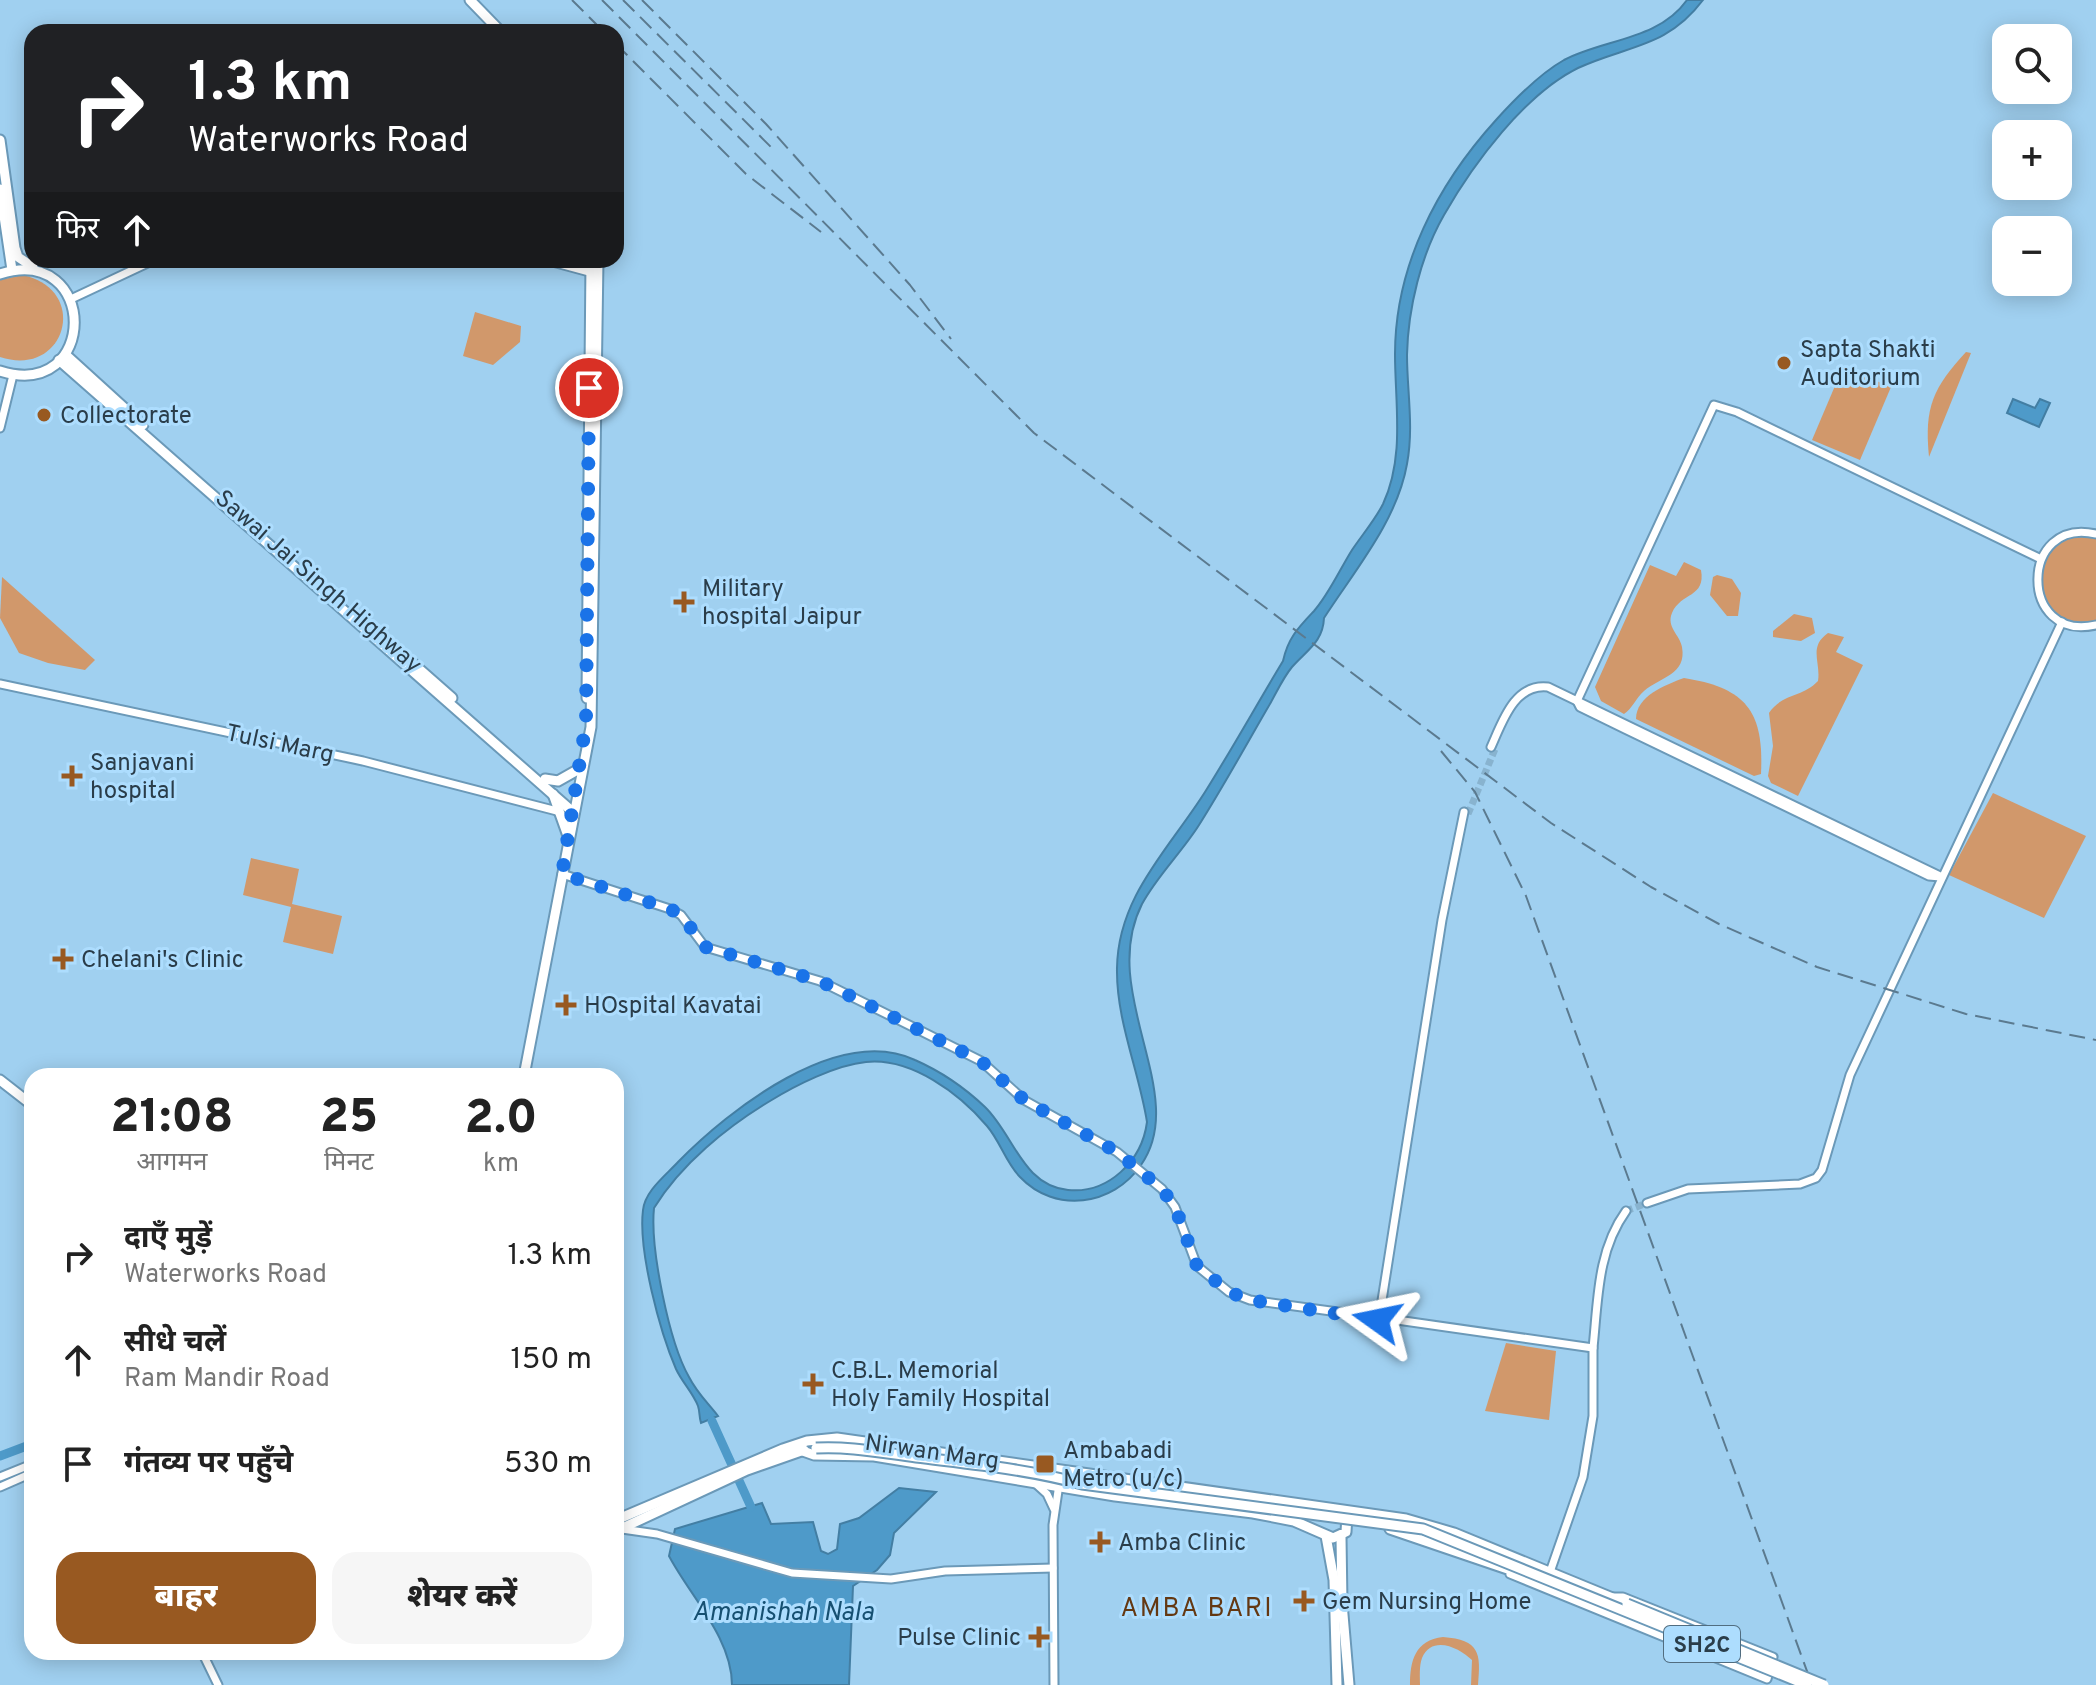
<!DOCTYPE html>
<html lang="hi">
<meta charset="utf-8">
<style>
:root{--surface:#fff;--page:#f6f6f6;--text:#222;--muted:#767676;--accent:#985921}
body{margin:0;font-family:Overpass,"Noto Sans Devanagari",sans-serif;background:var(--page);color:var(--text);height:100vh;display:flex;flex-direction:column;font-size:30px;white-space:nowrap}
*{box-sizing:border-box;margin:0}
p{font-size:26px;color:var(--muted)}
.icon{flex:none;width:44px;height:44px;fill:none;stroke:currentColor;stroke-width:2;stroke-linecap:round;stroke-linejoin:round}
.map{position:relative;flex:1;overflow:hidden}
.sheet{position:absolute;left:24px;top:1068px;width:600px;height:592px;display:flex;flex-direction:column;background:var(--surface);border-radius:24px;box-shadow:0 4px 20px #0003}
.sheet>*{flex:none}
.guide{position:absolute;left:24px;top:24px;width:600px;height:244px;border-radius:24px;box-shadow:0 4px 20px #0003;background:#202124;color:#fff;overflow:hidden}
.tools{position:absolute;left:1992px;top:24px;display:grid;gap:16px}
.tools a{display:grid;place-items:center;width:80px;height:80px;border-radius:16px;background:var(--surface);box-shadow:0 4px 20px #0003;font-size:40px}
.pin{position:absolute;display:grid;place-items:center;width:68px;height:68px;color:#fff;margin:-34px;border:4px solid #fff;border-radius:50%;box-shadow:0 2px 8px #0007}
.me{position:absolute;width:88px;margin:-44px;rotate:282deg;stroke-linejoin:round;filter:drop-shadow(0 0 6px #0008)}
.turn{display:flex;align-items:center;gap:28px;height:168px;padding:0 32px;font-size:36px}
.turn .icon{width:104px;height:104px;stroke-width:2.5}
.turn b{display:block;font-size:56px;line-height:68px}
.then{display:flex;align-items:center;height:76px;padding:0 32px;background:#0003;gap:16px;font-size:30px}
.eta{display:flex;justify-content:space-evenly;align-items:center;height:136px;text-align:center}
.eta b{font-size:48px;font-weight:800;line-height:56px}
.action{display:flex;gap:16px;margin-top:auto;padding:16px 32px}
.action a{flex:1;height:92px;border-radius:24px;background:var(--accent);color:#fff;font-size:32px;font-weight:800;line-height:92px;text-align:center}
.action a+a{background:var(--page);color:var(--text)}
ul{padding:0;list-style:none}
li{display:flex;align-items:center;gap:24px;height:104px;padding:0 32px}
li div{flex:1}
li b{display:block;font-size:30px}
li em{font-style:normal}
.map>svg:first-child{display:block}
</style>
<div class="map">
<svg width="2096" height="1685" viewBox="0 0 2096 1685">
<rect width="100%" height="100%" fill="#a0d0f0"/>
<g fill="#d1986b">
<path d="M22,275c69,14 44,104 -22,82v-77z"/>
<path d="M475,312l46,14 -1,16 -27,23 -30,-9z"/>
<path d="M1966,352l5,1 -42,104c-5,-50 4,-69 37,-105z"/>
<path d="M1843,367l48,20 -31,73 -48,-20z"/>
<path d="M2081,535l15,2v84c-57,19 -84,-71 -15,-86z"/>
<path d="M1684,562l17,8c5,28 -20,22 -29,43 -6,14 8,22 10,34 5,28 -22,30 -38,44 -8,7 -12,18 -20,23l-23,-13 -6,-14 55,-122 26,11z"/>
<path d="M1717,575l15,4 9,14 -3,23h-11l-17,-21 3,-18z"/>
<path d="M2,577l93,83 -10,10 -37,-7 -29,-10 -19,-35z"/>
<path d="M1794,614l18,4 3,15 -14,8 -28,-4v-6z"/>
<path d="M1828,633l16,4 -8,15 27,13 -65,131 -27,-13 -3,-7 5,-30 -4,-33c13,-20 33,-15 49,-32 3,-19 -10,-34 10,-48z"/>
<path d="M1684,678c63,10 80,34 77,96l-7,2 -118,-57c0,-23 29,-34 48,-41z"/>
<path d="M1993,793l93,43 -42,82 -95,-43z"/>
<path d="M251,858l48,11 -7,35 50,12 -9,38 -50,-12 8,-35 -48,-12z"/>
<path d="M1506,1343l50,8 -7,69 -64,-9z"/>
<path d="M1443,1637c37,3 38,16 35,48h-7l1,-25c-12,-12 -40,-26 -50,-2 -3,8 -2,19 -2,27h-10c0,-24 5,-45 33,-48z"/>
</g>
<g fill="#4e9ac9" stroke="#437ea3" stroke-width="2">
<path d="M1687,0h16c-36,48 -75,45 -125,68 -53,26 -105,96 -134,147 -23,40 -36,93 -37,140 0,36 7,72 0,109 -10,57 -52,106 -83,154 -1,24 -17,32 -32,49 -10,12 -17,29 -25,42 -22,38 -44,78 -68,116 -17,27 -42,51 -57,79 -45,89 49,190 -1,261 -28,41 -86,49 -121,12 -14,-14 -20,-36 -33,-51 -27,-32 -76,-69 -121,-64 -30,3 -70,23 -96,39 -43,26 -89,63 -116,107 -4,40 15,134 35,169 8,16 19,26 29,39l-17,7c-2,-6 -1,-11 -3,-17 -5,-13 -16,-24 -22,-37 -16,-37 -38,-118 -33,-159 2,-19 22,-34 35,-48 51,-52 160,-138 237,-102 25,11 50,28 70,47 29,28 37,78 83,83 40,4 74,-29 79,-68 -8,-51 -31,-102 -30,-154 1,-72 52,-119 88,-176 27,-43 52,-88 78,-131 5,-23 15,-33 31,-50 15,-17 26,-42 38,-61 10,-15 23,-30 31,-46 22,-47 12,-100 12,-150 0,-88 42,-169 101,-234 19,-21 43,-46 68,-60 40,-21 95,-20 123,-60z"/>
<path d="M2013,399l22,9 5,-9 10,4 -11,24 -32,-14z"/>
<path d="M899,1488l37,4 -42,41 -4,22 -13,15 -24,16 -4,99h-117c0,-47 -42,-89 -63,-129l6,-27 87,-26 9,21 42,-2 8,29 7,3 9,-5 3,-25 19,-6z"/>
</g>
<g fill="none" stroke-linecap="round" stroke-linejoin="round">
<g stroke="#4e9ac9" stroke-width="9">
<path d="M712,1421l39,86"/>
<path d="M0,1456l32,-12"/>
</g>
<g stroke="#88b3cf" stroke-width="7" stroke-dasharray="7 3.5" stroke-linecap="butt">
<path d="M1468,814l27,-65"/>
<path d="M1626,1211l21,-8"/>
</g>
<g stroke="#6b99b8" stroke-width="11">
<g id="tertiary">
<path d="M545,260l48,13"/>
<path d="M71,299l83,-39"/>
<path d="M0,428l13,-53"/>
<path d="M2096,534c-77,-18 -78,109 0,91"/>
<path d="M0,684l363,77 194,50"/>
<path d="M1577,701l137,-296 23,7 304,147"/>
<path d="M1577,701l3,6 45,22 304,147 11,1"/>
<path d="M1491,747c11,-24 23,-64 57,-60l394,190"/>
<path d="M562,874l108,35 11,6 24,32 115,34 95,47 66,33 43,39 93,52 45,37 13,18 22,59 32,26 21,8 125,17"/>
<path d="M1647,1203l41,-14 112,-5 16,-6 6,-8 28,-95 212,-453"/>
<path d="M1380,1313l62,-393 22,-108"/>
<path d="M1383,1318l210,30c5,-47 4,-97 33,-137"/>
<path d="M0,1477l32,-13"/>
<path d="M1036,1484l11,10 7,15"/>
<path d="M0,1487l32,-14"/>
<path d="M622,1529l35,5 135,39 99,6 54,-8 108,-3"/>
<path d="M1550,1572l33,-95 10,-61v-68"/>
<path d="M1510,1574l257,105 6,-22 -150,-60h-10"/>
<path d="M202,1652l16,33"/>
<path d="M1054,1685l-1,-160 6,-41"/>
</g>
</g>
<g stroke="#6b99b8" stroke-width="13">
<g id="primary">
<path d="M470,0l31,32"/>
<path d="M0,140l15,108 3,9 15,10"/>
<path d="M0,189l12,81"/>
<path d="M0,274c99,-31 99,128 0,97"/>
<path d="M66,355l77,70"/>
<path d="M59,360l515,453"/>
<path d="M394,647l58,51"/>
<path d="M587,698l4,-438"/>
<path d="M545,779l13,2 23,-13"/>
<path d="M553,794l15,42"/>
<path d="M524,1076l67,-349 7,-467"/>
<path d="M0,1080l32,25"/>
<path d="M800,1450l14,5 60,1 241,40 138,17 41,8 39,17 13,-6 1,-17"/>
<path d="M616,1520l167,-71 24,-8 30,-3 569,81 48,14 173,71"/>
<path d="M1390,1529l141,48"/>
<path d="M616,1531l131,-61 57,-20"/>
<path d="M1326,1536l8,44 3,105"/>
<path d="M1341,1537l1,66 7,82"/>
</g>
</g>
<use href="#tertiary" stroke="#fff" stroke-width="7"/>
<use href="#primary" stroke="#fff" stroke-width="9"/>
<g stroke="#5b7a8f" stroke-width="2" stroke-dasharray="16 8" stroke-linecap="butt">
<path d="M572,0l32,32"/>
<path d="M602,0l432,433 517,390 100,64 68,37 98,43 149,47 130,26"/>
<path d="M623,0l153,152"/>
<path d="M642,0l124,124 144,161 41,54"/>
<path d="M616,44l130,130 75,58"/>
<path d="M1441,751l34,41 51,104 286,789"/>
</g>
<g stroke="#6b99b8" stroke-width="13" stroke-linecap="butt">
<g id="primary-bridge">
<path d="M816,1448c34,-2 67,5 100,9 56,7 111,12 166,27l341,45 384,156"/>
<path d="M1627,1604l197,81"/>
</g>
</g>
<use href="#primary-bridge" stroke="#fff" stroke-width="9"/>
</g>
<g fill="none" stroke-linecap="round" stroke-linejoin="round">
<path stroke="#1a73e8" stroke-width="14" stroke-dasharray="0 25.2" d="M589,388l-3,335 -24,151 108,35 11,6 24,32 115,34 95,47 66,33 43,39 93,52 45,37 13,18 22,59 32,26 21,8 127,20"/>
</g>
<g fill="#985921" stroke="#adddfe" stroke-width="3">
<circle cx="1784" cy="363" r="8"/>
<circle cx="44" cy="415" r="8"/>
<path d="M680 590h8v8h8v8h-8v8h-8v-8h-8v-8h8z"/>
<path d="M68 764h8v8h8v8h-8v8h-8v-8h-8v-8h8z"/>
<path d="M59 947h8v8h8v8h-8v8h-8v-8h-8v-8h8z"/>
<path d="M562 993h8v8h8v8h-8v8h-8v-8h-8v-8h8z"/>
<path d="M809 1372h8v8h8v8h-8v8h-8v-8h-8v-8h8z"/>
<rect x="1035" y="1454" width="20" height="20" rx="4"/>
<path d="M1096 1530h8v8h8v8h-8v8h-8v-8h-8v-8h8z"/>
<path d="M1300 1589h8v8h8v8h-8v8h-8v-8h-8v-8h8z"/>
<path d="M1035 1625h8v8h8v8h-8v8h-8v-8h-8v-8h8z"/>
</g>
<g text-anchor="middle" stroke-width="6" stroke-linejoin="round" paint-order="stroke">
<rect fill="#adddfe" stroke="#516d80" stroke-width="2" x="1664" y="1626" width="76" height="36" rx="6"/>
<g font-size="22" font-weight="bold" fill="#2a3d4a">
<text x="1702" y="1652">SH2C</text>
</g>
<g font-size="24" fill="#2a3d4a" stroke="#adddfe" text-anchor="start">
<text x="1800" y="357">Sapta Shakti<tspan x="1800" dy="28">Auditorium</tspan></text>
<text x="60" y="423">Collectorate</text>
<text x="702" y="596">Military<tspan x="702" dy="28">hospital Jaipur</tspan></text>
<text x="90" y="770">Sanjavani<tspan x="90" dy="28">hospital</tspan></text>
<text x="81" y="967">Chelani's Clinic</text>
<text x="584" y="1013">HOspital Kavatai</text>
<text x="831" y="1378">C.B.L. Memorial<tspan x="831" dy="28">Holy Family Hospital</tspan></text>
<text x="1063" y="1458">Ambabadi<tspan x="1063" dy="28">Metro (u/c)</tspan></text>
<text x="1118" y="1550">Amba Clinic</text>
<text x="1322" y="1609">Gem Nursing Home</text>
<text x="1021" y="1645" text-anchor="end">Pulse Clinic</text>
</g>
<g font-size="24" fill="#2a3d4a" stroke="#adddfe">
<text transform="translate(319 581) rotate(41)" y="8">Sawai Jai Singh Highway</text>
<text transform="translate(280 743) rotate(12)" y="8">Tulsi Marg</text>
<text transform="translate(932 1451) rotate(8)" y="8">Nirwan Marg</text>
</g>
<g font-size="26" letter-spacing="2" fill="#643812" stroke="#adddfe">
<text x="1197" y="1616">AMBA BARI</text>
</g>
<g font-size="26" font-style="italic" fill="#165071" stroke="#adddfe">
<text x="783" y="1620">Amanishah Nala</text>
</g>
</g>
</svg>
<div class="tools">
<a><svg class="icon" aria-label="search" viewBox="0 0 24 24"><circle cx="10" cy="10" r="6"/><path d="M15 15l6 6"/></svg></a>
<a>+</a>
<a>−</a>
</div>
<div class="pin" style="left:589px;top:388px;background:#d93025"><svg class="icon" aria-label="arrive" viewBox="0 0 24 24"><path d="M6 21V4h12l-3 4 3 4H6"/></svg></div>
<svg class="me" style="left:1377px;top:1320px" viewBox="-20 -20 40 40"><path d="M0-17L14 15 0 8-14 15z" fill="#1a73e8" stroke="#fff" stroke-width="4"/></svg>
<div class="guide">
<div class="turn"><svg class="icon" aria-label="right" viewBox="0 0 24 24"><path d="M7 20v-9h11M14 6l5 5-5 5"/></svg><div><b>1.3 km</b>Waterworks Road</div></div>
<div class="then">फिर<svg class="icon" aria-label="ahead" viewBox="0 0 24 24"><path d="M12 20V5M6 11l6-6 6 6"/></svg></div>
</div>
<section class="sheet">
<div class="eta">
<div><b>21:08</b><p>आगमन</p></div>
<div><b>25</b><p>मिनट</p></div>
<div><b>2.0</b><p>km</p></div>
</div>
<ul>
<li><svg class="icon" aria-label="right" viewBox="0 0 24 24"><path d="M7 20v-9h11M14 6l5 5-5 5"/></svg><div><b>दाएँ मुड़ें</b><p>Waterworks Road</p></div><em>1.3 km</em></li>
<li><svg class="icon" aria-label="ahead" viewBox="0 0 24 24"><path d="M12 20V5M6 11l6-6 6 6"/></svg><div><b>सीधे चलें</b><p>Ram Mandir Road</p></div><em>150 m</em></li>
<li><svg class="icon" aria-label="arrive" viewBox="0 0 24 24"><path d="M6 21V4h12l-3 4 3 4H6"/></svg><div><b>गंतव्य पर पहुँचे</b></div><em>530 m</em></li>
</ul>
<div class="action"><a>बाहर</a><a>शेयर करें</a></div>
</section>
</div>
